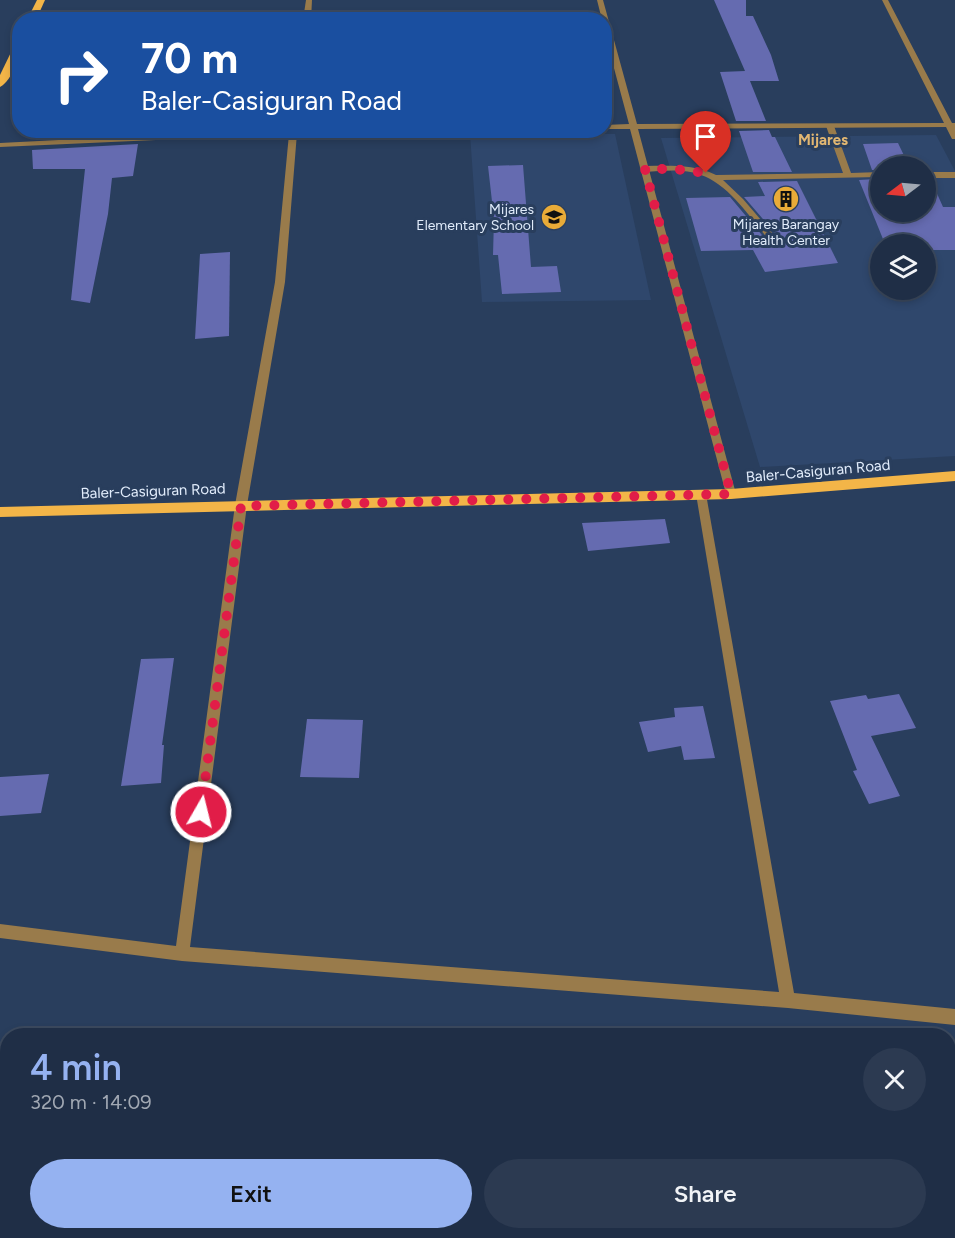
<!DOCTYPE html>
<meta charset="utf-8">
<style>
:root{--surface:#1f2e46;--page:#2c3a51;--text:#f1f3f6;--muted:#a1a8b3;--line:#3c4a5f;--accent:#95b2f1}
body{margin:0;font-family:Figtree,sans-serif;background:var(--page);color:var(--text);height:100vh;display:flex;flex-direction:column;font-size:22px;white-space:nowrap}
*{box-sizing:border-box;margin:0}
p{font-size:20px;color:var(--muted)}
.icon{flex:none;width:33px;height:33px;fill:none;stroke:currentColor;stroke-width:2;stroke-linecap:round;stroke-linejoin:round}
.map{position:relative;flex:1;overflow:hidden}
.side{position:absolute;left:0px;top:1028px;width:956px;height:212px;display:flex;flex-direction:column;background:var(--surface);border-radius:24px 24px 0 0;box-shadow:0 3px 9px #0003,0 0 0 2px var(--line)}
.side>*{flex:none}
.hud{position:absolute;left:12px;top:12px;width:600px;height:126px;border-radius:24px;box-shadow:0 3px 9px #0003,0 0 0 2px var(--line);background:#1a4fa0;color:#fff;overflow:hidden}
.needle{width:39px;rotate:254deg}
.tools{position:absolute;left:870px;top:156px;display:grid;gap:12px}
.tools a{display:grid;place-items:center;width:66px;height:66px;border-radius:50%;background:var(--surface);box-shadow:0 3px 9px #0003,0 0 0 2px var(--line);font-size:30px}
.pin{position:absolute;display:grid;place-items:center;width:51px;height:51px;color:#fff;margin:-62px -26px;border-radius:50% 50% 50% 0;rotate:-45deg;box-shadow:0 0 6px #0007}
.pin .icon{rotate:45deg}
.me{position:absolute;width:66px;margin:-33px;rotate:8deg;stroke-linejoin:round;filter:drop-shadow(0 0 4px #0008)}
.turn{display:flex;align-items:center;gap:21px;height:126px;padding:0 30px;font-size:27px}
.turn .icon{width:78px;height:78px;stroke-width:2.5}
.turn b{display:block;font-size:42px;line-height:51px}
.round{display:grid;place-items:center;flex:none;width:63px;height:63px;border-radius:32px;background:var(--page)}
.summary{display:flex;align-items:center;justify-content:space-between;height:102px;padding:0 30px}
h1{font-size:36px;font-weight:600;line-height:45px;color:var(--accent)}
.action{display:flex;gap:12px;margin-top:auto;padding:12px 30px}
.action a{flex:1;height:69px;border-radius:36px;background:var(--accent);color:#111;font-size:24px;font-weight:600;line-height:69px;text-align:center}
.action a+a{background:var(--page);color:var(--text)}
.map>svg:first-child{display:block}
</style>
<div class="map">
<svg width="955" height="1238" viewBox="0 0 955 1238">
<rect width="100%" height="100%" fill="#293e5d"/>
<g fill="#2f476c" fill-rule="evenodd">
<path d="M470,134h145l36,166 -169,2z"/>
<path d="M936,135l19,36v285l-195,11 -99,-329zM880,166h46v46h-46zM880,244h46v46h-46z"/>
</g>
<g fill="#656bb0">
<path d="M714,0h32v16h7l18,39 8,26h-29l16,40h-30l-16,-49 25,-1z"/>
<path d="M769,130l3,7h3l17,35h-39l-14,-41z"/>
<path d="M898,143l11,23h-29v4h-8l-9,-26z"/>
<path d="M138,144l-5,32 -21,2 -4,36 -18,89 -19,-3 14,-131h-52l-1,-19z"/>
<path d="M523,165l8,102 26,-1 4,26 -59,2 -4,-39h-5l1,-36 -6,-53z"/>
<path d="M875,179h5v33h46v-32h5l12,27h12v43h-29v-6h-41l-26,-64z"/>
<path d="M797,181l41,82 -73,9 -12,-22 -52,1 -15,-53 44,-1 36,43 8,1 2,-7 -32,-37 21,-1 -7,-14z"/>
<path d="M230,252l-1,84 -34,3 5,-85z"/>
<path d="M665,519l5,24 -82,8 -6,-28z"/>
<path d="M174,658l-12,87h2l-3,38 -40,3 20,-127z"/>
<path d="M899,694l17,34 -45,8 29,60 -31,8 -16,-33 4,-1 -27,-69 36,-6 2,4z"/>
<path d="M703,706l12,52 -31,2 -3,-14 -33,6 -9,-30 36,-5 -1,-9z"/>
<path d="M307,719l56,1 -4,58 -59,-1z"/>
<path d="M49,774l-8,39 -41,3v-39z"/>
</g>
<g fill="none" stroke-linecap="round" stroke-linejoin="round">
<g fill="#997b4b" fill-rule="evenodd">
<path d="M827,124l7,2 17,47 29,-1v5l-157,3 20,19 31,36v4h-6c-18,-22 -40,-55 -67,-64 -17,-7 -38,-4 -56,-3l-4,-3 4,-3c24,0 49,-2 71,9l127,-2 -17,-47z"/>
<rect x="926" y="172" width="29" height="6"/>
</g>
<g fill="#997b4b" fill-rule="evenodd">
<path d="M306,0h6l-1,20h-8z"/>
<path d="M597,0h6l34,124 307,-1 -62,-123h6l64,123h3v16h-3l-6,-12 -308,2 98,365 -5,4 -5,-4 -96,-365h-26v-4l25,-1 -25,-93v-11h-2z"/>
<path d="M254,130h65l-22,3 -12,149 -38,223 -57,442 589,45 -83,-498 5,-4 5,4 88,499 161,16v16l-167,-17 -606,-47 -182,-23v-14l176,22 59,-441 40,-223 14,-148 -289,13v-4z"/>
</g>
<g fill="#f3b548" fill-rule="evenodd">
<path d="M37,0h8l-9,20h-9z"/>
<path d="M20,41c0,14 -7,39 -20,46v-12l15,-31z"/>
<path d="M955,471v10l-224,18 -731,18v-10l731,-18z"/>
</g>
</g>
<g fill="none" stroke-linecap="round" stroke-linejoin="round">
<path stroke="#e11d48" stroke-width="10" stroke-dasharray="0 18" d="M201,812l40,-306 490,-12 -86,-325h29l32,4"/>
</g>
<defs>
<g id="building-disc" transform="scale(1.35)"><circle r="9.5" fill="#e9ab38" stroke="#293e5d"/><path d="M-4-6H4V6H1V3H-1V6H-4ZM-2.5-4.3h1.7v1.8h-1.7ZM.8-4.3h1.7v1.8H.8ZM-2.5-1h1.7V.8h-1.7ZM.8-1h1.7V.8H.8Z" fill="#111"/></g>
<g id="school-disc" transform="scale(1.35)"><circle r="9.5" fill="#e9ab38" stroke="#293e5d"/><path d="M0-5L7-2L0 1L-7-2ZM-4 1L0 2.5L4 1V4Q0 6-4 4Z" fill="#111"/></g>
</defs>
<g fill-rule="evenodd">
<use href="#building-disc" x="786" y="199"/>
<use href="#school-disc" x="554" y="217"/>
</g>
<g text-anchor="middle" stroke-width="6" stroke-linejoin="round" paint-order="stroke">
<g font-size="14" fill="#e1ecfb" stroke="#293e5d" text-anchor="end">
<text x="534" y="214">Mijares<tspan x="534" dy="16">Elementary School</tspan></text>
<text x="786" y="229" text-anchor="middle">Mijares Barangay<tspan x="786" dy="16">Health Center</tspan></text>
</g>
<g font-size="15" font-weight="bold" fill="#e2b772" stroke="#293e5d">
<text x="823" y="145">Mijares</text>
</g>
<g font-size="15" fill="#e1ecfb" stroke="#293e5d">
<text transform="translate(818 471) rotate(-5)" y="5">Baler-Casiguran Road</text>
<text transform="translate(153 491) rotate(-2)" y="5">Baler-Casiguran Road</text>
</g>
</g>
</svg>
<div class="tools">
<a><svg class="needle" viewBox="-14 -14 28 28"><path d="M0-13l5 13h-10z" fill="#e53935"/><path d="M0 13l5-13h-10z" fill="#a1a8b3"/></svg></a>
<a><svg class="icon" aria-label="layers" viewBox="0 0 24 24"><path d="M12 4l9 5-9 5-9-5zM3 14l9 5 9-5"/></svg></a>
</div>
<div class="pin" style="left:706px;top:173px;background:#d93025"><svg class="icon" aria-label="arrive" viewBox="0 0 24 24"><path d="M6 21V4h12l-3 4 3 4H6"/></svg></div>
<svg class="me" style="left:201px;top:812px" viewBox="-20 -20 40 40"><circle r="17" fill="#e11d48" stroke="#fff" stroke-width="3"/><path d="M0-11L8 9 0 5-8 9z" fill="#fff"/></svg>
<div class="hud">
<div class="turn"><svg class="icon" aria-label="right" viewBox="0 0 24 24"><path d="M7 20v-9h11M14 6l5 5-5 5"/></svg><div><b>70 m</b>Baler-Casiguran Road</div></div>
</div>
<section class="side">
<div class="summary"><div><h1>4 min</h1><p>320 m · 14:09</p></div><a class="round"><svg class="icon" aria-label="close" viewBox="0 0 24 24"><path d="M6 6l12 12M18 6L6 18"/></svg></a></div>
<div class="action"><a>Exit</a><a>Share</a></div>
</section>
</div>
